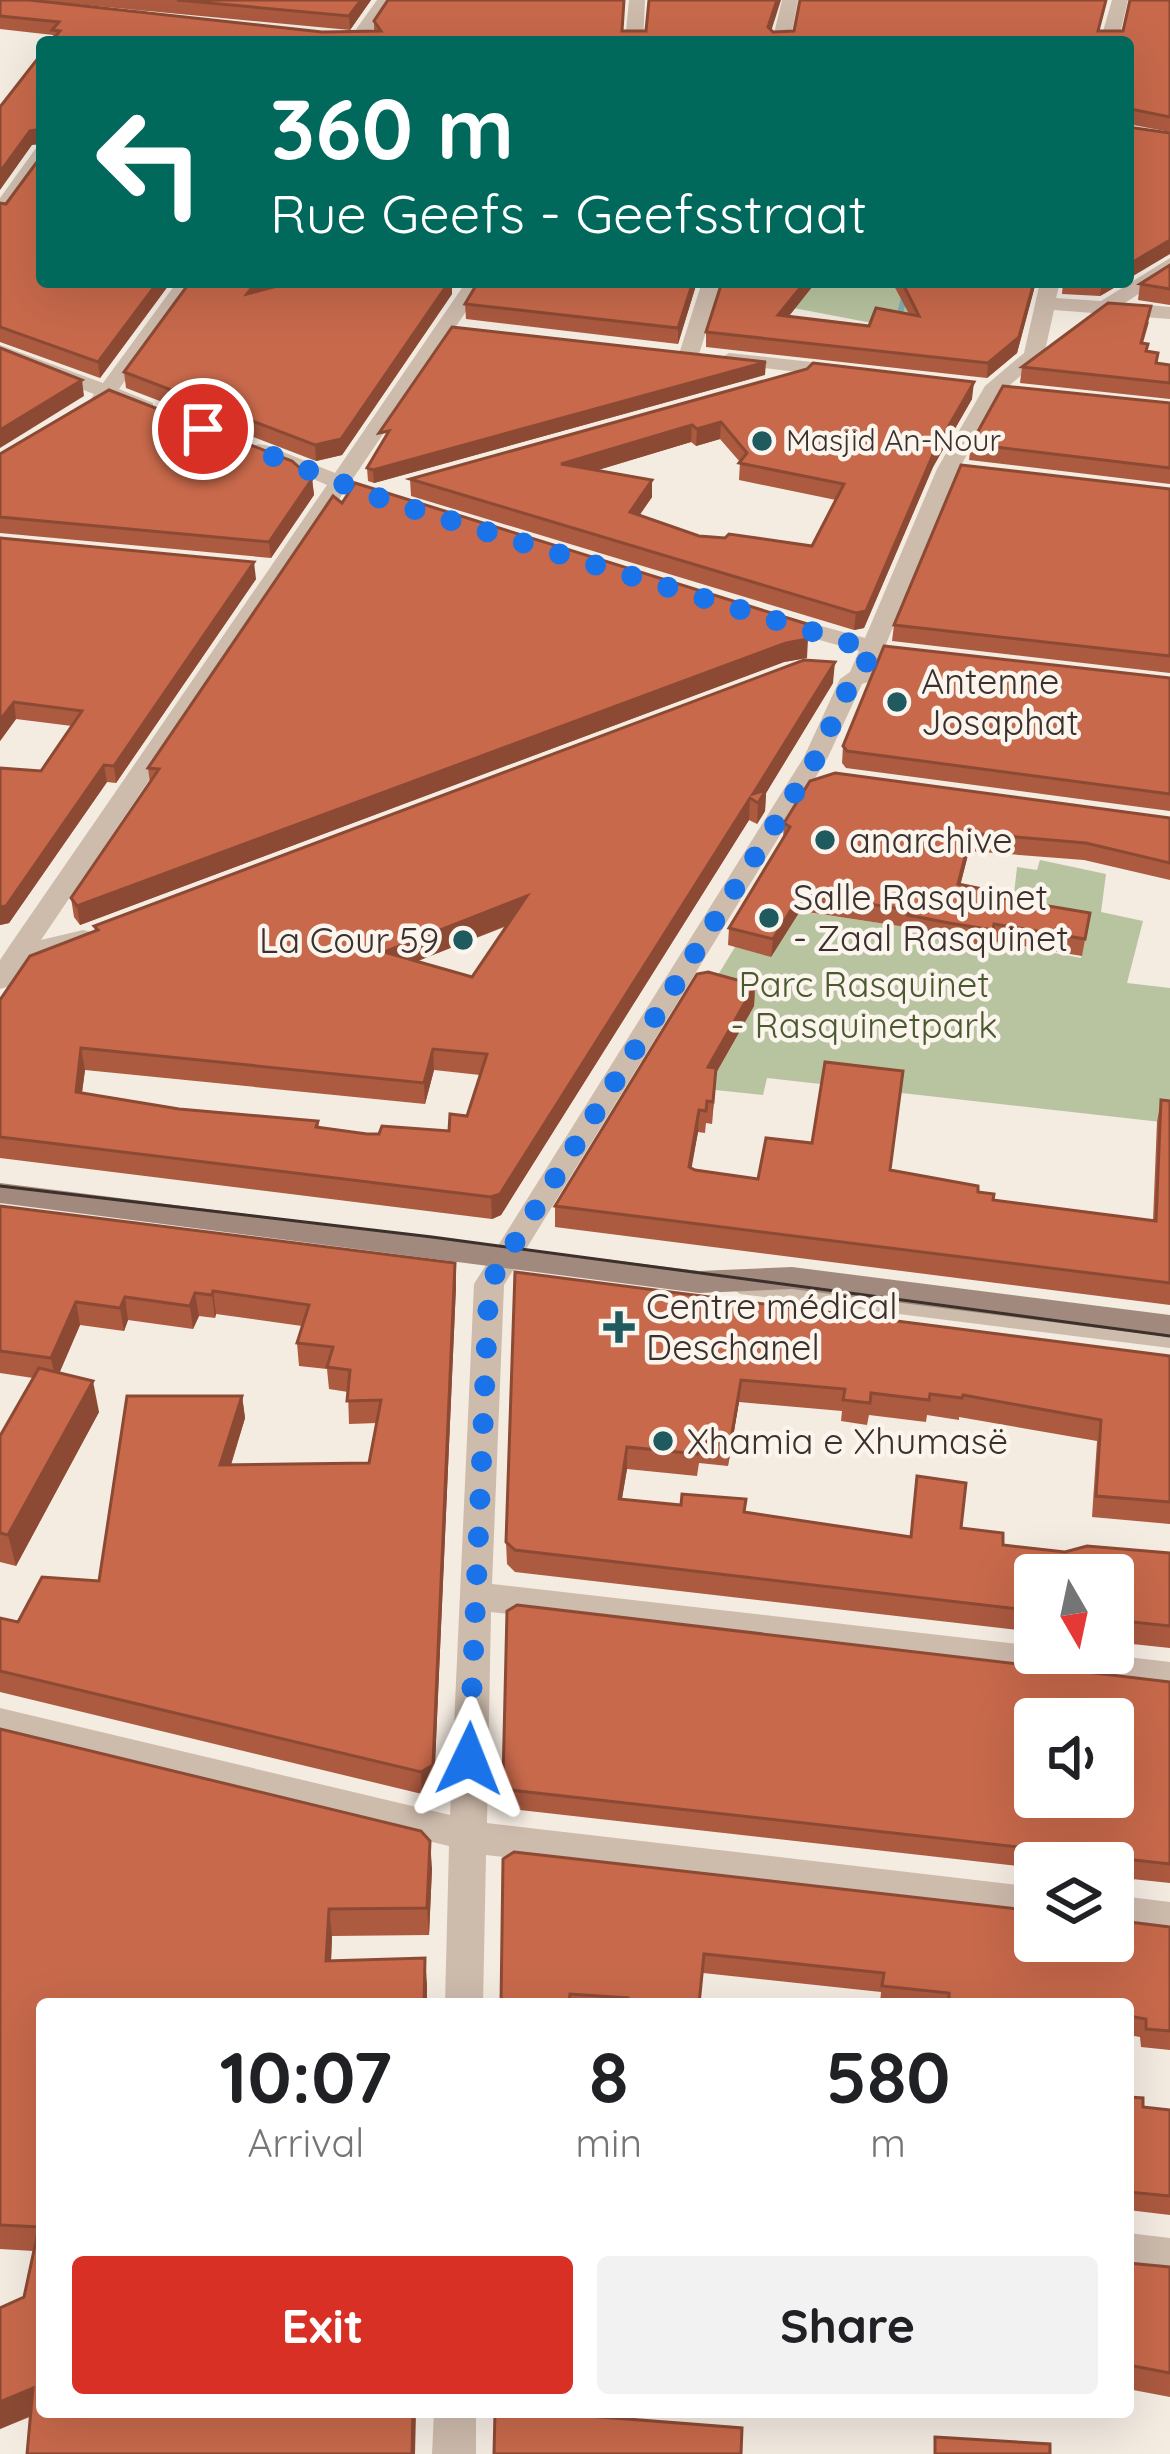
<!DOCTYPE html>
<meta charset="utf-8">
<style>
:root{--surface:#fff;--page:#f2f2f2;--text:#202124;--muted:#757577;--accent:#d93025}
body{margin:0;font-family:Quicksand,sans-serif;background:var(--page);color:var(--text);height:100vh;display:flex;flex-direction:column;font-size:45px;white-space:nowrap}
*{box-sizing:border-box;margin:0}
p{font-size:39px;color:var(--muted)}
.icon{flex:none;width:66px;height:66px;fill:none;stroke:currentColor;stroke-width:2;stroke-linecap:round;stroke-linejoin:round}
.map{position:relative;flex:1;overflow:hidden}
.sheet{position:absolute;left:36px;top:1998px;width:1098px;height:420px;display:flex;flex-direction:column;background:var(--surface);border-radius:12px;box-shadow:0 12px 48px #0002}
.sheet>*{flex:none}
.banner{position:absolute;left:36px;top:36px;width:1098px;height:252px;border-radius:12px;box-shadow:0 12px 48px #0002;background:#00695c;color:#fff;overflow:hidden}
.needle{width:78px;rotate:171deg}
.fabs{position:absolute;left:1014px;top:1554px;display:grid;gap:24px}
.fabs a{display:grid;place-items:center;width:120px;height:120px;border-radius:12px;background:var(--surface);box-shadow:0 12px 48px #0002;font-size:60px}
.pin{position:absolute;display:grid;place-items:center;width:102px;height:102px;color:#fff;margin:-51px;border:6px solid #fff;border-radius:50%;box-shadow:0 3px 12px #0007}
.me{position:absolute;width:132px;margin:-66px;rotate:2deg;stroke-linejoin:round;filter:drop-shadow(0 0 9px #0008)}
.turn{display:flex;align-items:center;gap:42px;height:252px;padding:0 36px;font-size:54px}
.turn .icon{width:156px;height:156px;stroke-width:2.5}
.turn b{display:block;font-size:84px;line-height:102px}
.eta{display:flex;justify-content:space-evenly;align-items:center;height:204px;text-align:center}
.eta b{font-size:72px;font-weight:800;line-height:84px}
.cta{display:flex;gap:24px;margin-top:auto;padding:24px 36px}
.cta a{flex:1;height:138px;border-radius:12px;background:var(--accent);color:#fff;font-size:48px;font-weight:800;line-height:138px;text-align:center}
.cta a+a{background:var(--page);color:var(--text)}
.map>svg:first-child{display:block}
</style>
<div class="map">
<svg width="1170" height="2454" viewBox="0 0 1170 2454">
<rect width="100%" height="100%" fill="#f4ebe1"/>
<g fill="#b8c4a0">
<path d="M792,282h131l-9,49 -131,-25z"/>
<path d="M1040,860l66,14 -5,38 42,9 -16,62 43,5v135l-403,-45 -4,17 -57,-6 1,-96 28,-46 63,-36 109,16 4,7 79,13 1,-6 90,17 6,-30 -75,-16 5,-45 20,3z"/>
</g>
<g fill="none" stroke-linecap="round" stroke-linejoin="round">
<path stroke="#7fb0b2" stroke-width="6" d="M901,310l3,-12"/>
<path fill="#cdbbac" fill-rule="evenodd" d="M740,1280l430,54v14l-430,-54 -9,-7z"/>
<g fill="#cdbbac" fill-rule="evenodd">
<path d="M130,0h16l2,17 -16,25h-18l18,-25z"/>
<path d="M377,0h16l-28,42h-18z"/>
<path d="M629,0h16l-2,42h-18z"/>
<path d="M782,0h16l-8,42h-18z"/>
<path d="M1112,0h16l-10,42h-18z"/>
<path d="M42,147v18l-35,50 -7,2v-19l36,-50z"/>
<path d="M1170,258v15l-45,30 45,4v12l-116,-9 -10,45 -43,38 -42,76 -73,175 17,9 -12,7 -11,-3 -12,25 -6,2 -34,73 -324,528 -12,299 543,62v7h59l76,9v28l-679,-78 -4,211 548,64v32l-549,-64 -3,149h-38l4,-158 -449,-108v-30l450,107 24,-531 330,-527 36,-78 10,-7 9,-21 -97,-27 -4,-5 12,-7 95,26 72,-169 48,-83 39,-33 16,-71h20l-4,16 45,3z"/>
<path d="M177,282h20l-78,107 34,14v8h-14l-28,-10 -6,7h-14l-3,-4 6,-10 -94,-36v-13l103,38z"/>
<path d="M466,282h20l-134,198 45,21 -11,7 -42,-16 -303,448 42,-10 9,2 4,6c-16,18 -42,21 -65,17l-21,31 -10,3v-29l10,-15 317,-460 -80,-35 11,-6 8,1 69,28z"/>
<path d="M702,282h20l-23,72 -10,6 -10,-6z"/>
<path d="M729,353l119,13 10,6 -10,6 -126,-15 -3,-4z"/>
<path d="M1113,1895l57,7v34l-57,-7z"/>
<path d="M1128,2233l42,5v40l-42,-5z"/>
<path d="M434,2412h42v42h-44z"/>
</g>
<path fill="#a18a7d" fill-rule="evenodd" d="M0,1183l699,88 93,-4 378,48v22l-378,-48 -93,4 -699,-90z"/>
<path stroke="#3b302b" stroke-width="3" d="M0,1186l432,51 738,99"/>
</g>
<g fill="#ac5a40" fill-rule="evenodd">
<path d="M0,0l322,32 52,-1v-10l249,10h500l47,-31v132l-42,-8v-82l-1075,-3v-4l-53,-6z"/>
<path d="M32,0h339l-21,30z"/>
<path d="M0,203l42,79h129l-71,96 -100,-36z"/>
<path d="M1170,265v40l-32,-5 2,-16z"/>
<path d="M190,282h77l-5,8 30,-8h160v12l-110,161 -26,6 -190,-73 -2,-16z"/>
<path d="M478,282h219l-19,62 -212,-25 -1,-15z"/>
<path d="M722,282h94l-27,34 80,10 40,-12 -17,-32h144l-19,71 -30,25 -281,-31v-15z"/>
<path d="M1063,282h61l-24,14 -38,-2z"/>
<path d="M1149,322l-6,21 4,9 9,11 14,2v34l-150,-16 2,-16z"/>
<path d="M807,369l165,30 -39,68 -69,161 -10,2 -443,-134 -1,-17zM720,439l20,23 -1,18 97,20 -24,46 -113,-10 -60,-20 13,-19v-17l-55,-10 94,-28 5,4z"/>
<path d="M765,375l-391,108 -6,-2 -1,-13z"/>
<path d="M1170,403v81l-201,-24 2,-16z"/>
<path d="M0,454l312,25 2,16 -43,63 -271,-25z"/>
<path d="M1170,490v183l-278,-32 2,-16z"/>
<path d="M342,503l465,155 -23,4 -704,263 -6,-8 -3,-19 79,-115 -2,-15z"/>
<path d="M0,538l256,41 -140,204 -9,-1 -98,141 -9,2v-157l41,3 31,-45 -56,-7 -16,22z"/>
<path d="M1170,678v133l-324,-43 -4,-5 1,-17z"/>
<path d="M833,683l-67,110 -1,18 -8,13 -8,-4 -248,395 -9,4 -492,-61v-158l95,-69 -1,-5zM507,926l-35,51 -55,-16zM85,1070l340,34 9,-34 46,5 -13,41 -18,15 -82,3 -48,-6 -1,-7 -139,-12 -97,-16z"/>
<path d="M1170,818v69v-7l-86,-20 -115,-9 -9,34 37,13 93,15 -8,43 -91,-15v6l-44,-7 -41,-7v-6l-106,-16 -29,46 -43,-12 1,-17 54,-90 1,-15z"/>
<path d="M755,985l-1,21 -38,67 -4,51 -6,-1 -1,10 -7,-1 -7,36 4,2 63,9 133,-9 87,22 15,8 160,21 4,-99 4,-22 9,1v204l-615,-78v-21z"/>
<path d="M0,1206l455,57 1,23 -22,501 -12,7 -422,-102v-74l18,4 81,-41 143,-185 3,22 -14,47 138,-2 8,-40 -28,1 -1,-32 -19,-3 -2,-20 -28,-3 -2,-23 5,-17 -86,-12 -1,4 -16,-2 -6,13 -65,-9 -4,11 -44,-6 -21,48 40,39 -83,154 -16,-4v-126l33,-58 -33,-5z"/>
<path d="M515,1272l655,84v168l-78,-7 5,-76 -138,-24v3l-32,-5 -1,7 -57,-7 -2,10 -26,-4 1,-10 -103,-9 -11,64 -29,-3 -2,13 -70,-7 -5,30 59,6 65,-6 -1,13 165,25 51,-9 42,17 62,7 105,1v95l-57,-6v-67h-78v57l-520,-60 -8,-8 -1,-22z"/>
<path d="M1170,1682v201l-57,-6v-14h-78v5l-524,-59 -7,-10 -1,-19z"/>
<path d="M0,1729l432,139 -3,67 -97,1 -1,25 94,-3 2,46h-385v408l-42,17 34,-178 -34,-2z"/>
<path d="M503,1859l667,68v123l-29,-3 -1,-10 -12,-2v-31h-248l1,-12 -178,-19 -3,31h-199z"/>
<path d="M1128,2097l15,10 27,3v105l-42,-5z"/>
<path d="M1128,2263l42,4v130l-42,-8z"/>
</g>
<g fill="#8c4a34">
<path d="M361,0h10l-21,30 -1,-14z"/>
<path d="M777,0h4l-13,41v-14z"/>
<path d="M42,129v15l-10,1 -32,45v-18l30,-41z"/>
<path d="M1170,240v14l-42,25v-14z"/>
<path d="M158,282h13l-71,96 -2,-16z"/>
<path d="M256,282h11l-18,28 -2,-16z"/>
<path d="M449,282h3v12l-110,161 -26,6 -1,-16z"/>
<path d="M693,282h4l-19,62v-16z"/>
<path d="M805,282h11l-39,49 1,-16z"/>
<path d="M1034,282h2l-19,71 -30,25 1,-15z"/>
<path d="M1102,282h22l-24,14z"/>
<path d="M766,362l-1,13 -391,108 -1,-13z"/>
<path d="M82,380l2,16 -84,52v-18z"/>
<path d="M974,382l-2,17 -39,68 -69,161 -10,2 2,-17 79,-163z"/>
<path d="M721,422l-1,17 -24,7 1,-17z"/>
<path d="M692,425l-1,17 -129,39 -1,-17z"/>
<path d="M312,479l2,16 -43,63 -2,-16z"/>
<path d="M652,480v17l-23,33 1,-18z"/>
<path d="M254,562l2,17 -140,204 -2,-17z"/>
<path d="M808,639l-1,19 -23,4 -704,263 -3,-19 709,-263z"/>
<path d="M835,662l-2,21 -67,110 -1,18 -8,13 1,-21 -5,-9z"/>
<path d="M14,702l2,17 -16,22v-21z"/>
<path d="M104,765l3,17 -98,141 -9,2v-18z"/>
<path d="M750,798l-1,22 -248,395 -9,4 -1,-22z"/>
<path d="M971,833l-2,18 -13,51 2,-18z"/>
<path d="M801,894l-1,17 -29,46 2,-18z"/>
<path d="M527,896v21l-141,57 -2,-22z"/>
<path d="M755,985l-1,21 -38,67 -4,51 1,-22 -5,-35z"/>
<path d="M81,1048l4,22 -6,43 -3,-21z"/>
<path d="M433,1049l1,21 -9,34 -1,-21z"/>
<path d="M699,1110l-1,22 -10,56 1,-21z"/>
<path d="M455,1263l1,23 -22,501 -12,7 -1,-22z"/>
<path d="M213,1291l3,23 -1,4 -3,-23z"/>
<path d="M195,1293l4,23 -6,13 -3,-23z"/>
<path d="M125,1297l3,23 -4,11 -4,-23z"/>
<path d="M76,1302l4,23 -24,56 -5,-23z"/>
<path d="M741,1380l-2,22 -11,64 2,-21z"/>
<path d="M93,1381l6,31 -83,154 -8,-31z"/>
<path d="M242,1396l3,22 -21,69 -4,-22z"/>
<path d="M627,1447v22l-9,51 1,-21z"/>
<path d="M430,1841l2,27 -3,67 -2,-27z"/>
<path d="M329,1909l3,27 -2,51 -4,-26z"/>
<path d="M425,1958l2,26v20h-3z"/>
<path d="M33,2388l8,23 -41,18v-27z"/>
<path d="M413,2412h3l-1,42h-3z"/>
</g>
<g fill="#c8694b" stroke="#8c4a34" stroke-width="3" fill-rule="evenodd">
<path d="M0,0h29l293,32 59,-1 -7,-10 14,-21h236l-2,31h24l3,-31h128l-9,27 5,5 21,-1 6,-31h306l-8,31h25l7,-31h40v117l-39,-8 -3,2v-69h-1077l9,-11 -8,-1 7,-8 -59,-6z"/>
<path d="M177,0h184l-12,16z"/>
<path d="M42,53v76l-12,2 -30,41v-65z"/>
<path d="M1128,127l42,6v107l-42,25z"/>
<path d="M42,155v127h116l-60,80 -98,-35v-124l6,1z"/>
<path d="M1170,265v24l-30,-5z"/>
<path d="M190,282h66l-9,12 45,-12h157l-108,157 -26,6 -191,-73z"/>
<path d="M478,282h215l-15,46 -213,-24z"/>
<path d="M722,282h83l-27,33 91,11 7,-18 43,8 -17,-34h132l-15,55 -31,26 -282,-31z"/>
<path d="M1108,303l43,3 -10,37 7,1 -2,7 12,2 -2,10 14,2v18l-148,-16z"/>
<path d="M452,327l314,35 -393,108 -6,-2 22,-37 -10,2z"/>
<path d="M0,348l82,32 -82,50z"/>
<path d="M813,363l161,19 -39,68 -69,161 -10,2 -446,-134 397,-110zM721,422l26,31 -8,10 105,21 -32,62 -83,-12 -4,4 -26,-2 -69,-24 22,-32 -91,-16 131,-39 5,4z"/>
<path d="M1003,386l167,17v65l-199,-24z"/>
<path d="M109,390l183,71 20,18 -43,63 -269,-25v-63z"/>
<path d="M961,465l209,24v167l-276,-31z"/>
<path d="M355,483l452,141 1,15 -22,4 -709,263 -6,-8 88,-129 -11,-1 185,-272 9,7z"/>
<path d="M0,538l254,24 -140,204 -10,-1 -98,141 -6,1v-139l41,3 41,-60 -68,-9 -14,18z"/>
<path d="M884,646l286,32v116l-323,-43 -4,-5z"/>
<path d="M804,660l31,2 -82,132 13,-4 -8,13 -8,-5 -250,396 -9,3 -491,-60v-137l30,-44 68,-26 -4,-4zM527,896l-55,81 -88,-25zM81,1048l343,35 9,-34 54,5 -20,62 -17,-2 -1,17 -67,-5 -3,8h-12l-51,-7 2,-6 -139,-12 -103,-17z"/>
<path d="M835,773l335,45v45l-84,-20 -115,-10 -13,51 40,8 -3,5 95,16 -5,26 -91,-15 -1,6 -44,-7 -41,-8 1,-5 -108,-16 -28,45 -44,-11 61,-101 -6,-4 26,-42z"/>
<path d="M708,972l47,13 -47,82 8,1 -3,34 -6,-1 -1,10 -7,-1 -10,57 6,3 63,9 8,-41 46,5 13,-81 78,9 -13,99 88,16v6l16,2 -1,6 163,21 5,-121 9,1v182l-615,-77 142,-232z"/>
<path d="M0,1206l455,57 -22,502 -12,7 -421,-101v-53l18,4 24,-45 57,4 28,-185h115l-22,69 149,-2 12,-63 -34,1 3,-31 -23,-3 6,-20 -36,-4 12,-38 -96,-14 -1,4 -17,-2 -5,13 -65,-9 -5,11 -44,-6 -25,56 -51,-7z"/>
<path d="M515,1272l655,84v146l-74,-6 5,-76 -138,-25 -1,3 -32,-4 -1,6 -58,-7 -1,10 -27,-3 2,-11 -104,-9 -11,65 -30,-4 -2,13 -71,-7 -8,52 62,6 1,-11 64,5 -2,13 167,25 6,-61 49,7 -5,45 42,5v12l62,7 22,-6 83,7v73l-57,-6v-45h-78v36l-520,-61 -9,-8z"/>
<path d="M39,1368l54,13 -85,154 -8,-2v-97z"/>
<path d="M517,1605l653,77v182l-660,-74 -7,-10 4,-169zM1035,1719h78v78h-78z"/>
<path d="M0,1729l421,102 9,10 -3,67 -98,1 -3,52 99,-3 -1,46h-128v-2l-254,2v408h371l-1,42h-385l6,-66 -33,14v-94l24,-11 15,-70 -39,-2z"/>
<path d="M514,1852l521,59v30h78v-21l57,7v104l-24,-2v-10l-18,-3v-12h-77l-19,-3v3h-83v-11l-67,-7 2,-13 -180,-19 -5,50h-71v-6l-58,-4 -1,10h-68l2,-145z"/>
<path d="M1128,2097l15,1v9l27,3v86l-42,-4z"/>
<path d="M1128,2263l42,4v106l-42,-8z"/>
<path d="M495,2412h81v3l166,13 -1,26h-247z"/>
<path d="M935,2437l115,7v10h-115z"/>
</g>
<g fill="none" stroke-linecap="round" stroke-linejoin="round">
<path stroke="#1a73e8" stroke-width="21" stroke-dasharray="0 37.8" d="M203,429l184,72 485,149 -12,26 -8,4 -35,77 -328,527 -20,475"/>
</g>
<g fill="#1f5a5e" stroke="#fbf5ee" stroke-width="4.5">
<circle cx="762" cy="441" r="12"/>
<circle cx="897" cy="702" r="12"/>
<circle cx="825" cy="840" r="12"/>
<circle cx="769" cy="918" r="12"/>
<circle cx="463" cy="940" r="12"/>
<path d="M613 1309h12v12h12v12h-12v12h-12v-12h-12v-12h12z"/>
<circle cx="663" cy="1441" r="12"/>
</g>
<g text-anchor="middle" stroke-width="9" stroke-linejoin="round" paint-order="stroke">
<g font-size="30" fill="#3b302b" stroke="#fbf5ee" text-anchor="start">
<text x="786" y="451">Masjid An-Nour</text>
</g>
<g font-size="36" fill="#3b302b" stroke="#fbf5ee" text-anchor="start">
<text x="921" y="694">Antenne<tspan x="921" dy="41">Josaphat</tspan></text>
<text x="849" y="853">anarchive</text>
<text x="793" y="910">Salle Rasquinet<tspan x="793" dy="41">- Zaal Rasquinet</tspan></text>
<text x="439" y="953" text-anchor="end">La Cour 59</text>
<text x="646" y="1319">Centre médical<tspan x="646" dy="41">Deschanel</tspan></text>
<text x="687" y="1454">Xhamia e Xhumasë</text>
</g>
<g font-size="36" fill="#4a5a2e" stroke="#fbf5ee">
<text x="864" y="997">Parc Rasquinet<tspan x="864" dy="41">- Rasquinetpark</tspan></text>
</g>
</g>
</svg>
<div class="fabs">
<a><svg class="needle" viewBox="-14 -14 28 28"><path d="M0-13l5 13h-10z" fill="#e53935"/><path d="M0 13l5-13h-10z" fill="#757577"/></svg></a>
<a><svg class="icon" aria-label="sound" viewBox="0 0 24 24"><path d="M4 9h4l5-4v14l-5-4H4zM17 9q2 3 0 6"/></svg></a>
<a><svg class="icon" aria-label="layers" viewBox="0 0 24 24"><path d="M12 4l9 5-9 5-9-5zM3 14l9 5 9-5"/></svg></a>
</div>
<div class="pin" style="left:203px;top:429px;background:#d93025"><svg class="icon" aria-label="arrive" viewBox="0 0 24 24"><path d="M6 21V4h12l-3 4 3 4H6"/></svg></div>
<svg class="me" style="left:469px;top:1759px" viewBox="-20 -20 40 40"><path d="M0-17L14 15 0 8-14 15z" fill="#1a73e8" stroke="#fff" stroke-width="4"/></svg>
<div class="banner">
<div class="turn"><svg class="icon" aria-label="left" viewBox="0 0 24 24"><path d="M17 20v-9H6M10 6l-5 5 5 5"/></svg><div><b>360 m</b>Rue Geefs - Geefsstraat</div></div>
</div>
<section class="sheet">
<div class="eta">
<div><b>10:07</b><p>Arrival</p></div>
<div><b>8</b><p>min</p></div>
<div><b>580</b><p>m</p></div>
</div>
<div class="cta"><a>Exit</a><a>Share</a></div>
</section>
</div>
